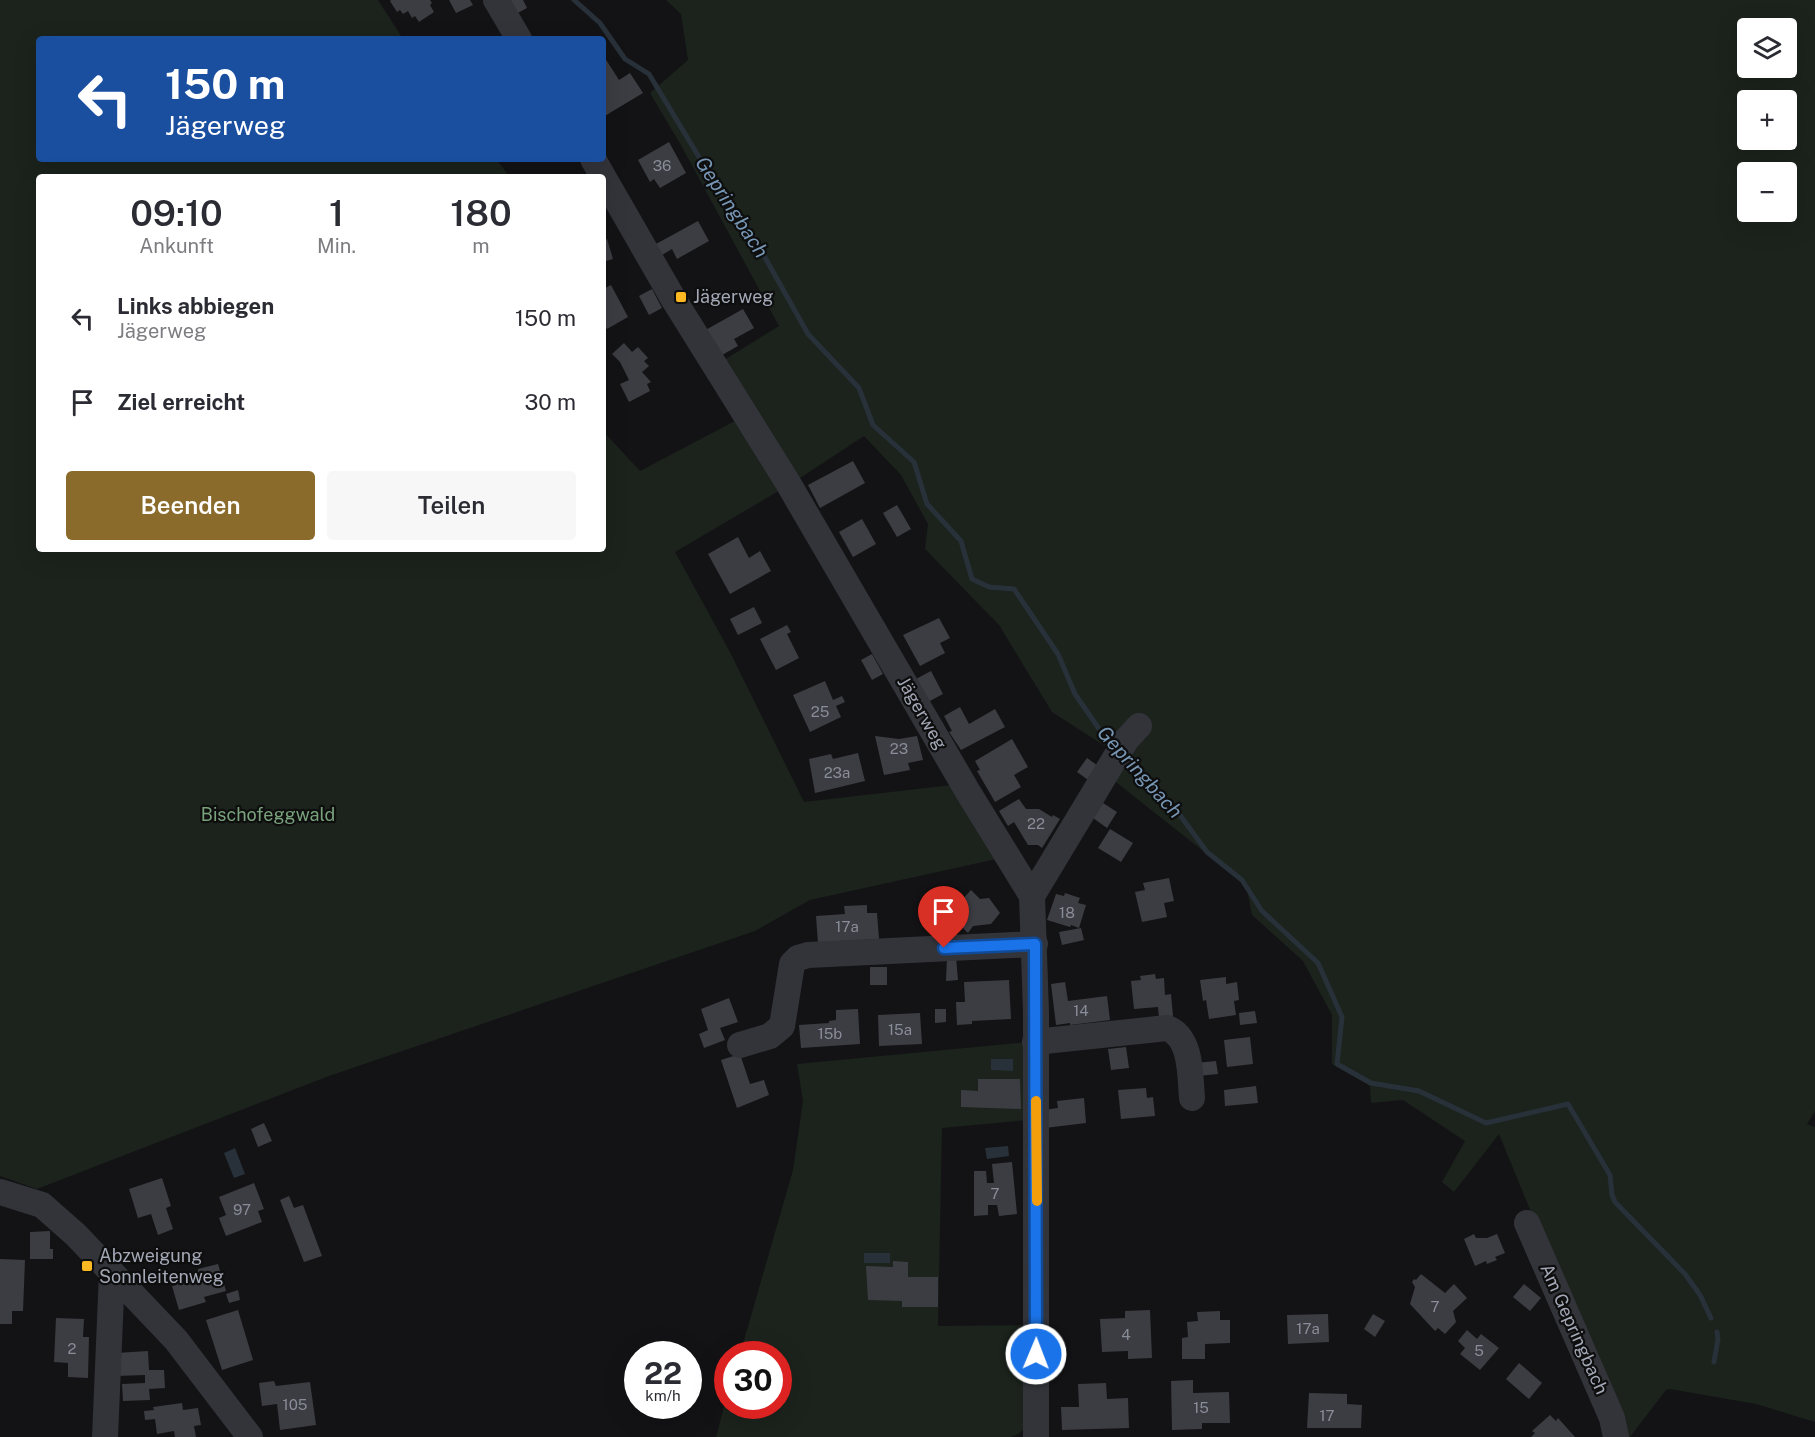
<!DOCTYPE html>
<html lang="de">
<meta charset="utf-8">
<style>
:root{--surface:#fff;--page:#f7f7f7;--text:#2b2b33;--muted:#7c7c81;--accent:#8a6b2b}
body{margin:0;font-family:"Public Sans",sans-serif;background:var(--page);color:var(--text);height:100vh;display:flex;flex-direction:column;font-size:22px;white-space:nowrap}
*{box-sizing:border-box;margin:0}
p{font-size:20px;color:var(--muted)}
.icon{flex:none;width:33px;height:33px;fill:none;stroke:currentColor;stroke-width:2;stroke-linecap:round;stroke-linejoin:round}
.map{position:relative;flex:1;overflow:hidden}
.side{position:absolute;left:36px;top:174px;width:570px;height:378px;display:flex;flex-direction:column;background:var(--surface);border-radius:6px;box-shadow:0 6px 24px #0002}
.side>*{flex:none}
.guide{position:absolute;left:36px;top:36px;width:570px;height:126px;border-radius:6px;box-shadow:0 6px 24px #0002;background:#1a4fa0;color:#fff;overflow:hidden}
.tools{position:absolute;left:1737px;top:18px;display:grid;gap:12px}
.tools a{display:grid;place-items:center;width:60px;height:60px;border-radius:6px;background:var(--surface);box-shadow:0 6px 24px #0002;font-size:30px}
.speed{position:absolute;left:624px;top:1341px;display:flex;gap:12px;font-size:30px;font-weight:700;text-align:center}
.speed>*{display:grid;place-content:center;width:78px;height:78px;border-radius:50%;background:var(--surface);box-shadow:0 6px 24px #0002;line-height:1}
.speed small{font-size:15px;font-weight:400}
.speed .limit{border:9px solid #d22;background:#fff;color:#111}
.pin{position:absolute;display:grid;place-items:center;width:51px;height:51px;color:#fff;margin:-62px -26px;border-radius:50% 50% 50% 0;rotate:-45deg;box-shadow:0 0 6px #0007}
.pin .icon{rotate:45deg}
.me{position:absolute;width:66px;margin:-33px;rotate:1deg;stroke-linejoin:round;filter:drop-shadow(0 0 4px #0008)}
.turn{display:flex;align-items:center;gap:21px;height:126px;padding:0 30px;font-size:27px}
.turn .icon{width:78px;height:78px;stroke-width:2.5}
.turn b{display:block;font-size:42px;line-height:51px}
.eta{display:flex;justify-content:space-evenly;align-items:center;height:102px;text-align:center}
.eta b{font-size:36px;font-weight:600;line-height:42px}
.primary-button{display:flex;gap:12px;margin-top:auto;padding:12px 30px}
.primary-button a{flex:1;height:69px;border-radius:6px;background:var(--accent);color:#fff;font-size:24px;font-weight:600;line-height:69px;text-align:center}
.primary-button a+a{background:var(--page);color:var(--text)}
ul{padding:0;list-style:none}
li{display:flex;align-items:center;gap:18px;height:84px;padding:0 30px}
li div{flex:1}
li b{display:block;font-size:22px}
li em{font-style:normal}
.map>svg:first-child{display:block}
</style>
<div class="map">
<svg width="1815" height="1437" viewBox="0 0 1815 1437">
<rect width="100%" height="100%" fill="#131315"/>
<g fill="#1b231c" fill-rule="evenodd">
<path d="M0,0h378l25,39h-364v120h457l14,18h-471v372h564v-118l37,40 112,-59 -31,-50 58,-36 -97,-179 -32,-54 38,-33 -7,-46 -15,-14h1149v1111l-8,13 8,3v295l-59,-18 -86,-15 -4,1 -36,47h-7l-124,-303 -45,58 -12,-10 23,-41 -62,-41 -32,3 -1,-17 -38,-22v-49l-29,-54 -51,-46 -6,-30 -134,-106 13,-20 -73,-47 -53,-87 -74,-76 3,-25 -27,-49 -37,-39 -70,46 -119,70 55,100 74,150 148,-17 49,73 -191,42 -55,31 -426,145 -292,113 -37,-13zM1748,28h38v40h-38zM1748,100h38v40h-38zM1748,172h38v40h-38z"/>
<path d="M1029,1042l-1,78 -86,8 -4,198 92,-1v96c-6,8 -9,13 -19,16h-295l11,-41 1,10h50v-52h-38l53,-184 10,-69 -6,-37z"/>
</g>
<g fill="#283139">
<path d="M991,1059h22v12l-22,-1z"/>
<path d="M1008,1146l1,10 -22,3 -2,-11z"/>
<path d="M235,1148l10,26 -11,4 -10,-25z"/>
<rect x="864" y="1253" width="26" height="10"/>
</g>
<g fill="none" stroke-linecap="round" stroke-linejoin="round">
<g stroke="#283139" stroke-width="5">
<path d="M574,0l26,23 25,36 24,15 77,128 23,27 59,105 51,54 14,37 41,37 13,42 34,37 11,38 17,8 25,2 44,65 17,40 38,55"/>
<path d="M1123,761l10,5 44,45 30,41 35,28 20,31 56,52 24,54 -5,47 34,19 48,8 67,32 82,-19 42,71 2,20 3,7 70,72 15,21 11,23"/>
<path d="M1714,1362l4,-23 -1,-7"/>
</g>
</g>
<g fill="#3c3d42">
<path d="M391,0h39l2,3 -2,2 4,7 -15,10 -4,-6 -3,2 -4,-7 -5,3 -3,-4 -3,2 -7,-11z"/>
<path d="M449,0h21l3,5 -17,8z"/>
<path d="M510,0h13l4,8 -13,7z"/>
<path d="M603,55l16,25 11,-7 13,20 -40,24z"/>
<path d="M669,142l17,31 -26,15 -6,-9 -4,3 -12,-22z"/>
<path d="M698,221l11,20 -32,18 -5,-10 -10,6 -6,-11z"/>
<path d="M607,239l6,20 -10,3v-21z"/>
<path d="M611,285l17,32 -21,12 -4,-7v-33z"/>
<path d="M652,289l10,19 -13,7 -10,-19z"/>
<path d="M743,309l11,19 -20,11 4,7 -16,9 -20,-23z"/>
<path d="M624,343l8,9 6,-5 10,11 -4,3 5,5 -7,6 9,10 -4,2 3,7 -21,11 -9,-18 9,-4 -9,-18 -8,-8z"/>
<path d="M853,461l12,22 -45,25 -12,-23z"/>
<path d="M897,505l14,24 -14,8 -14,-24z"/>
<path d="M862,519l14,25 -23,13 -14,-25z"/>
<path d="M738,537l11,21 11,-7 11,20 -41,23 -22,-40z"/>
<path d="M754,607l8,16 -24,12 -8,-16z"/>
<path d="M939,618l11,20 -10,5 5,10 -25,13 -17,-31z"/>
<path d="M787,625l4,7 -4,2 12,24 -23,12 -16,-31z"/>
<path d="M872,654l11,20 -11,6 -11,-20z"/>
<path d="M931,671l12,23 -15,8 -12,-23z"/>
<path d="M825,681l8,19 9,-4 3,6 -9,4 5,11 -31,15 -17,-37z"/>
<path d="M960,707l9,17 26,-15 10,18 -44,23 -12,-18 3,-1 -8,-15z"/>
<path d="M875,736l24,3 18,-3 6,24 -15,3 2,7 -26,5z"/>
<path d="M1012,739l16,28 -14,8 7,12 -26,15 -18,-31 3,-1 -5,-9z"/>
<path d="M858,753l7,28 -50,12 -6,-34 22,-5 2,5z"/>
<path d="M1087,758l14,10 -10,14 -14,-10z"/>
<path d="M1019,799l7,10h13l13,8 1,-2 7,4 -18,29 -4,-3h-10l-14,-23 -6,4 -9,-15z"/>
<path d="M1103,803l14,9 -10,16 -14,-10z"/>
<path d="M1110,829l23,14 -12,19 -23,-14z"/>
<path d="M1169,878l5,23 -10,2 3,14 -25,5 -7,-30 10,-2 -2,-7z"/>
<path d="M971,890l9,9 9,-1 11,15 -9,11 -18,2 -5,7 -7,-7h-9l-8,10 -10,-9 20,-26h7z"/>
<path d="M1065,893l15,5 -2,5 8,2 -7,23 -8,-3 -1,2 -23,-7 9,-26 8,2z"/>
<path d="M867,905v8h10l2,26h-14l1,4h-48l-2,-27 29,-2 -1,-8z"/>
<path d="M1081,928l3,12 -22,5 -3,-13z"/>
<path d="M947,957h9l2,23 -12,1z"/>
<rect x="870" y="967" width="17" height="18"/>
<path d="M1155,974l1,5 8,-1 1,17 6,-1 2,22 -14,2 -1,-11 -24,2 -3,-28 10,-1 -1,-4z"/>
<path d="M1226,977v7l11,-2 2,18 -5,1 2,14 -27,4 -3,-19 -3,1 -3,-21z"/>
<path d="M1009,980l2,39 -39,2v3l-15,1 -1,-23h9l-1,-20z"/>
<path d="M1065,982l3,19 39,-5 3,24 -40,5v-2l-14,2 -5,-41z"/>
<path d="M729,998l9,24 -18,6 5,12 -21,8 -5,-14 9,-4 -7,-21z"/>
<path d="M858,1009l2,35 -59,4 -2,-23 30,-2v-2l7,-1v-10z"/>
<path d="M935,1009h11v13l-11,1z"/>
<path d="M1255,1011l2,12 -17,2 -1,-12z"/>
<path d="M920,1013l2,31 -43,2 -1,-31z"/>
<path d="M1250,1037l3,27 -26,3 -3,-27z"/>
<path d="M1126,1047l3,21 -18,2 -3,-21z"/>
<path d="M740,1054l10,30 14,-4 5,15 -32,13 -16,-48z"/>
<path d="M1216,1061l2,13 -21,2 -1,-13z"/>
<path d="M978,1079h42l1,30 -60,-2v-17l17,1z"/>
<path d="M1256,1086l2,17 -33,3 -1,-16z"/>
<path d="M1146,1088l1,10 6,-1 2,19 -34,3 -3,-29z"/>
<path d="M1084,1098l2,25 -41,5 -1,-18 14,-2 -1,-7z"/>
<path d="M264,1123l8,18 -14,6 -7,-18z"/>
<path d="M1012,1162l5,52 -18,2 -2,-11h-9v10l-14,1v-45h12l1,12h7l-2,-19z"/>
<path d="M162,1178l9,28 -5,2 7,21 -15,6 -7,-21 -13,4 -9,-29z"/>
<path d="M254,1183l10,26 -6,2 4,11 -36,14 -7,-18 7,-3 -7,-18z"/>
<path d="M289,1196l5,12 9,-3 19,51 -18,6 -24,-62z"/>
<path d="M50,1231v18h3v10h-23v-27z"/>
<path d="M1474,1234l2,4h11l10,-4 8,19 -10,4 2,3 -10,4 -1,-3 -11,5 -11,-27z"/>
<path d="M0,1259l25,1 -2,51h-11v13h-12z"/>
<path d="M893,1261l15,1v15h30v30h-36v-6l-34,-1 -2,-34 27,1z"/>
<path d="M218,1264l8,27 -22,6 2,5 -27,8 -7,-24 5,-1 -1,-2 4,-1 1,2 14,-4 -2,-8 5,-1v-2z"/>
<path d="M1421,1274l24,19 9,-9 13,14 -14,13 3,11 -11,12 -7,-6 -3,3 -25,-27 5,-17 -3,-5 2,-3 2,1z"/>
<path d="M1524,1284l17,14 -11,13 -17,-14z"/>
<path d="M238,1290l2,10 -11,3 -3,-9z"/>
<path d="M238,1310l15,50 -31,10 -16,-50z"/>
<path d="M1150,1310l2,48 -24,1v-8l-26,1 -2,-33 25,-1v-7z"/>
<path d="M1220,1311v9h10v23l-25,1v15h-23v-21l6,-1 -1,-15 11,-1 -1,-9z"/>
<path d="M1328,1314l1,28 -41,2 -1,-29z"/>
<path d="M1373,1314l12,7 -10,16 -11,-8z"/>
<path d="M56,1318l28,1 -1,18h6l-1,41 -20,-1v-14l-14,-1z"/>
<path d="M1467,1330l10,9 4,-5 18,14 -19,22 -20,-16 5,-6 -7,-7z"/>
<path d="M148,1351l1,19h15l1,18 -16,1 1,11 -27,1 -1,-17 23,-1v-8l-28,1 -1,-23z"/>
<path d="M1519,1363l23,20 -13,16 -23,-20z"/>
<path d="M1193,1380v13l36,-1 1,31h-28v6l-30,1 -1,-49z"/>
<path d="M274,1381l2,5 34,-4 6,43 -36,5 -3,-26 -15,2 -3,-23z"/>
<path d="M1106,1383l1,16 21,-1 1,30 -67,2 -1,-23h18l-1,-23z"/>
<path d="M1309,1393l38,1v10l15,1 -1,23h-54z"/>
<path d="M182,1403l1,7 15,-2 3,17 -7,1 2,11h-21l-1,-6 -17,3 -2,-15 -10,1 -1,-9 10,-1 -1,-3z"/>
<path d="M1550,1415l6,6 2,-3 17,19h-44l4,-4 -3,-2z"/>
</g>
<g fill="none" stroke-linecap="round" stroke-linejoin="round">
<g stroke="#33343a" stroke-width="26">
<path d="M496,0l23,39"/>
<path d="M593,159l81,141 114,183 180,309 64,104 4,116v425"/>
<path d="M1032,896l94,-156 13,-14"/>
<path d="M1035,1042l132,-14c25,9 23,48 25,70"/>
<path d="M740,1045l30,-9 12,-10 10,-62 6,-6 10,-3 227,-11"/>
<path d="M0,1192l42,13 34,30 100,105 74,97"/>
<path d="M1527,1223l85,195 4,19"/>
<path d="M105,1437l7,-164"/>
</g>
</g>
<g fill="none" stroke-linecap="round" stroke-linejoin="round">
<g stroke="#114b97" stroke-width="15">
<path id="route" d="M944,948l91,-4 1,410"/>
</g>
<use href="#route" stroke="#1a73e8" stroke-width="10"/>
<path stroke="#f59e0b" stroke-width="10" d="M1036,1101l1,100"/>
</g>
<g fill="#feb922" stroke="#0e0e0f" stroke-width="2">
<rect x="675" y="291" width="12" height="12" rx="3"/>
<rect x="81" y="1260" width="12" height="12" rx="3"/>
</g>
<g text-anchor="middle" stroke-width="4.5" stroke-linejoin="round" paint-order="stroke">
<g font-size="15" fill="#898d99">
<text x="662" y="171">36</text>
<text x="820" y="717">25</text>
<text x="899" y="754">23</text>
<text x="837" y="778">23a</text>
<text x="1036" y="829">22</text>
<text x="1067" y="918">18</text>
<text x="847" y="932">17a</text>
<text x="1081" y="1016">14</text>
<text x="900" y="1035">15a</text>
<text x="830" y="1039">15b</text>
<text x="995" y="1199">7</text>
<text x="242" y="1215">97</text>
<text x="1435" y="1312">7</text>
<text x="1308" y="1334">17a</text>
<text x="1126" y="1340">4</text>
<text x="72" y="1354">2</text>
<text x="1479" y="1356">5</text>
<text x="295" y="1410">105</text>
<text x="1201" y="1413">15</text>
<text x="1327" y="1421">17</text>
</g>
<g font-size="18" fill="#a3a8b6" stroke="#0e0e0f" text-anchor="start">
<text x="693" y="303">Jägerweg</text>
<text x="99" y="1262">Abzweigung<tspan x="99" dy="21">Sonnleitenweg</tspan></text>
</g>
<g font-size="18" fill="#a3a8b6" stroke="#0e0e0f">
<text transform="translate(922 713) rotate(60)" y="6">Jägerweg</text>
<text transform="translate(1574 1329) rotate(66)" y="6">Am Gepringbach</text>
</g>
<g font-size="18" fill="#79a27c" stroke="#0e0e0f">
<text x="268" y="821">Bischofeggwald</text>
</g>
<g font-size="20" font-style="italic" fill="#7796b4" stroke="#0e0e0f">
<text transform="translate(732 207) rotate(57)" y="7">Gepringbach</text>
<text transform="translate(1140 772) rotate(48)" y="7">Gepringbach</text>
</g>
</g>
</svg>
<div class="tools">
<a><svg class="icon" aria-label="layers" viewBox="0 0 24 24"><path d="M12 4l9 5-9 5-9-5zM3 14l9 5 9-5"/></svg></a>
<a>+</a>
<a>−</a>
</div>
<div class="speed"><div>22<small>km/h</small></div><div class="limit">30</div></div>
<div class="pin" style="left:944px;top:948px;background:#d93025"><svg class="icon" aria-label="arrive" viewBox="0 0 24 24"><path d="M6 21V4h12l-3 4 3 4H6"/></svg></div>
<svg class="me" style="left:1036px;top:1354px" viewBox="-20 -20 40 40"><circle r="17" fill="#1a73e8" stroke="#fff" stroke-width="3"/><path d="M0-11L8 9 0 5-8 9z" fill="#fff"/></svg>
<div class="guide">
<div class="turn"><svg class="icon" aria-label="left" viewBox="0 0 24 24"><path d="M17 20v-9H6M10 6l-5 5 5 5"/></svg><div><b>150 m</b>Jägerweg</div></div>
</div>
<section class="side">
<div class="eta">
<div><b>09:10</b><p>Ankunft</p></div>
<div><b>1</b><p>Min.</p></div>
<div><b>180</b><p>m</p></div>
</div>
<ul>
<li><svg class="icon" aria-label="left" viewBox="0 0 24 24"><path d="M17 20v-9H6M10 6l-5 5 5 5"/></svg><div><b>Links abbiegen</b><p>Jägerweg</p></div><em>150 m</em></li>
<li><svg class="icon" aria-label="arrive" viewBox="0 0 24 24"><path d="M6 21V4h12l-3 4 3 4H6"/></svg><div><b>Ziel erreicht</b></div><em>30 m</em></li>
</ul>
<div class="primary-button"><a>Beenden</a><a>Teilen</a></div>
</section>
</div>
